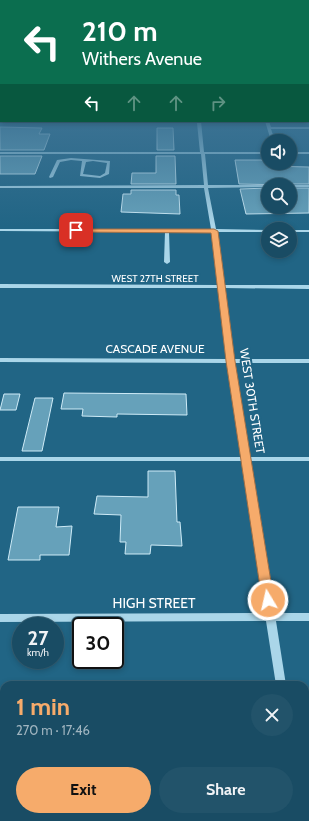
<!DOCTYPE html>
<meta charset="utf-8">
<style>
:root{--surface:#194c64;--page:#22536a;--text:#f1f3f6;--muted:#9fb4bf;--line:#376378;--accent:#f6ab6b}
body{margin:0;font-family:Cabin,sans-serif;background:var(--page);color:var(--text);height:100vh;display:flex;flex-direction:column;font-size:15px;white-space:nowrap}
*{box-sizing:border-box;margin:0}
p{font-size:13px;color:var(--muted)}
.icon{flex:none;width:22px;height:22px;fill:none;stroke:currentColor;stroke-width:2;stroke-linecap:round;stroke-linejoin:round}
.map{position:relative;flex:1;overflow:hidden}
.sheet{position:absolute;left:0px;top:681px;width:309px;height:140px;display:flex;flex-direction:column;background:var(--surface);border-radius:12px 12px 0 0;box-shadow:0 2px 6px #0003,0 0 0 1px var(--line)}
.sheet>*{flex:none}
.guide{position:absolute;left:0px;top:0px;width:309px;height:122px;box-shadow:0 2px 6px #0003,0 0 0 1px var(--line);background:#0b6e4f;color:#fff;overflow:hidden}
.buttons{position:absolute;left:261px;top:134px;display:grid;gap:8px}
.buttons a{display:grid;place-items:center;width:36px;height:36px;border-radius:50%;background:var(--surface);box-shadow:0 2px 6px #0003,0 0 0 1px var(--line);font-size:20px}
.speed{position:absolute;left:12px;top:617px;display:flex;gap:8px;font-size:20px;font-weight:700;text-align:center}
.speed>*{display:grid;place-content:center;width:52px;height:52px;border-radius:50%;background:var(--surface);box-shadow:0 2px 6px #0003,0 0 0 1px var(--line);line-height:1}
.speed small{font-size:10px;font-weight:400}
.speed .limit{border:2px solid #111;border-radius:6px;background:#fff;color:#111}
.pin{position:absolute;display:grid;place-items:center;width:34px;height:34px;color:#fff;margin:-17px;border-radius:8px;box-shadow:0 2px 6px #0006}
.me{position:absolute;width:44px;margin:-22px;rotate:351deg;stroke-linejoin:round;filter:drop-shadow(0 0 3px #0008)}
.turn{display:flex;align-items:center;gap:14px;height:84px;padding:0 16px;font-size:18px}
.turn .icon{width:52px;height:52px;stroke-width:2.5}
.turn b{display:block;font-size:28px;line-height:34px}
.lanes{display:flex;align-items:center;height:38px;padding:0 16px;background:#0003;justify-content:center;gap:20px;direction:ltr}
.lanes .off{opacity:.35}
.round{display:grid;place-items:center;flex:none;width:42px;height:42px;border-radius:21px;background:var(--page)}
.summary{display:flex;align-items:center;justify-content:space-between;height:68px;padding:0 16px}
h1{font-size:24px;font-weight:700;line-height:30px;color:var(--accent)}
.button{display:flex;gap:8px;margin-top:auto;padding:8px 16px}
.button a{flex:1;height:46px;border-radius:24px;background:var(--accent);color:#111;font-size:16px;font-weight:700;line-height:46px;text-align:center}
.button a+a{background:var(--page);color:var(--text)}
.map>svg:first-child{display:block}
</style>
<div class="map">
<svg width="309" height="821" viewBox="0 0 309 821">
<rect width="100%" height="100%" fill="#216585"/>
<g fill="#66a1ba" stroke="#ceebf7">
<path d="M0,127l42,1 -3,6h11l-6,16h-44z"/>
<path d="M157,128h16l1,22h-17z"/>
<path d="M0,156h42l-7,18h-35z"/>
<path d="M156,156h19l1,28h-45l1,-11h24z"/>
<path d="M235,160h30l2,6 42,1v17h-19l-2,1 -49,-1z"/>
<path d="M268,188v19h22v-19h19v25l-63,1 -6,-25z"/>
<path d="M131,190h45v5h3l1,19 -59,-2 2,-18h8z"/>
<path d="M64,393l122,1 1,21 -70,-1v3l-35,-1 1,-7h-22z"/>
<path d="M4,394h16l-4,16h-16z"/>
<path d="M35,398h18l-11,53h-20z"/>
<path d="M148,471h27l2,51h3l2,24 -31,-1 -1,9h-25l1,-12h-6l1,-27 -27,-1 3,-18 51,1z"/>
<path d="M18,507h41l-3,20 16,-1 -3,29h-29v5h-32z"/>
</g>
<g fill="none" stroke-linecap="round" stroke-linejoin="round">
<g fill="#aad6e9" fill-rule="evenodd">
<rect x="308" y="118" width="1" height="2"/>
<path d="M0,121h201l3,31h64v2h-63l3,31h61h-1v2l-60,1 8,41 52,1v2h-51l7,53h85v4l-85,-1 10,71h75v4h-75l16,94h59v4h-59l25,152h34v8h-33l10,64h-10l-10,-64 -266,1v-8l265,-1 -22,-152h-243v-4h242l-14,-94 -228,-1v-4l228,1 -9,-71h-219v-4l218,1 -6,-53h-43l1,30 -3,2 -3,-2 1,-30 -165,-1v-2h211l-7,-41h-204v-2l204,-1 -3,-31h-201v-2h200l-3,-29h-197z"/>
<path d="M265,121h4l2,6h38v2h-38l4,12h-4z"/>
<rect x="290" y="152" width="19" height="2"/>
<path d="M71,158l39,3 -1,13 -9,4 -20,-2 2,-15 -11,-1 -11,2 -7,15 -3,1 -1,-1 8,-17zM93,161l14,2 -2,10 -5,3 -17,-2 3,-12z"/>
<path d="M289,185h20v2h-19v-2z"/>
<rect x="290" y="230" width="19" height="2"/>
<path d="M305,815l2,6h-12l-1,-4h11z"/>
</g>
</g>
<linearGradient id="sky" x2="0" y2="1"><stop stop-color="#123849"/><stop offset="0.49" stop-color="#3d7394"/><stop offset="1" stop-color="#3d7394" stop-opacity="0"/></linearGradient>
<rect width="309" height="226" fill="url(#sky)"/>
<path fill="#f6ab6b" stroke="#a06f46" d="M74,229h140l4,2 17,130 39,239 -2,4 -4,1 -4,-1 -2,-4 -36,-239 -15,-128 -135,-1h-2z"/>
<g text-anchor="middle" stroke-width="4" stroke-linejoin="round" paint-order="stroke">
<g font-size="10" fill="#fff" stroke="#216585">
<text x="155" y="282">WEST 27TH STREET</text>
</g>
<g font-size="12" fill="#fff" stroke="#216585">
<text x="155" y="353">CASCADE AVENUE</text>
<text transform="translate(252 401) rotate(81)" y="4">WEST 30TH STREET</text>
</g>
<g font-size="14" fill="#fff" stroke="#216585">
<text x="154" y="608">HIGH STREET</text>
</g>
</g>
</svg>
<div class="buttons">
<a><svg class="icon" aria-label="sound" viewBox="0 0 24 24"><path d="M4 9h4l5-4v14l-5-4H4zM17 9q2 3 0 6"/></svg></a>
<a><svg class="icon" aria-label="search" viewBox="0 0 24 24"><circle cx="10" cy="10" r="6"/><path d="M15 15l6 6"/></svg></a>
<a><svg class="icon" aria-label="layers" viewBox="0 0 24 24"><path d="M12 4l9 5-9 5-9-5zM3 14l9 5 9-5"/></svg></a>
</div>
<div class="speed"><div>27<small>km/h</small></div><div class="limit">30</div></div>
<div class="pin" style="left:76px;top:230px;background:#d93025"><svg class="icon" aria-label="arrive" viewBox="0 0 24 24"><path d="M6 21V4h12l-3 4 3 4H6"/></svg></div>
<svg class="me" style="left:268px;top:600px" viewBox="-20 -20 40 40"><circle r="17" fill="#f6ab6b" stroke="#fff" stroke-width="3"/><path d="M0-11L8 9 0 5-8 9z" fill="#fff"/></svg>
<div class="guide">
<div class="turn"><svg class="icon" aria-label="left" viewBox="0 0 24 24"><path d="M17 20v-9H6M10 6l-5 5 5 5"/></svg><div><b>210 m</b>Withers Avenue</div></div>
<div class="lanes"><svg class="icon" aria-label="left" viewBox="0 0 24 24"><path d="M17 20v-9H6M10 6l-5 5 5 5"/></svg><svg class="icon off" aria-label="ahead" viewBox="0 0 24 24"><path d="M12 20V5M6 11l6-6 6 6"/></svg><svg class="icon off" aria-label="ahead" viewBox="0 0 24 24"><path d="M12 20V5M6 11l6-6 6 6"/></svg><svg class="icon off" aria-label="right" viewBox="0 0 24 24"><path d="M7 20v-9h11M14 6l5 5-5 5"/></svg></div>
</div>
<section class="sheet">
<div class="summary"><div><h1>1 min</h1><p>270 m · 17:46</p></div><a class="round"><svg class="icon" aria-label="close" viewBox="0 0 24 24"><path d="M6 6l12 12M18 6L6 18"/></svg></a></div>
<div class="button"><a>Exit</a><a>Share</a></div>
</section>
</div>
